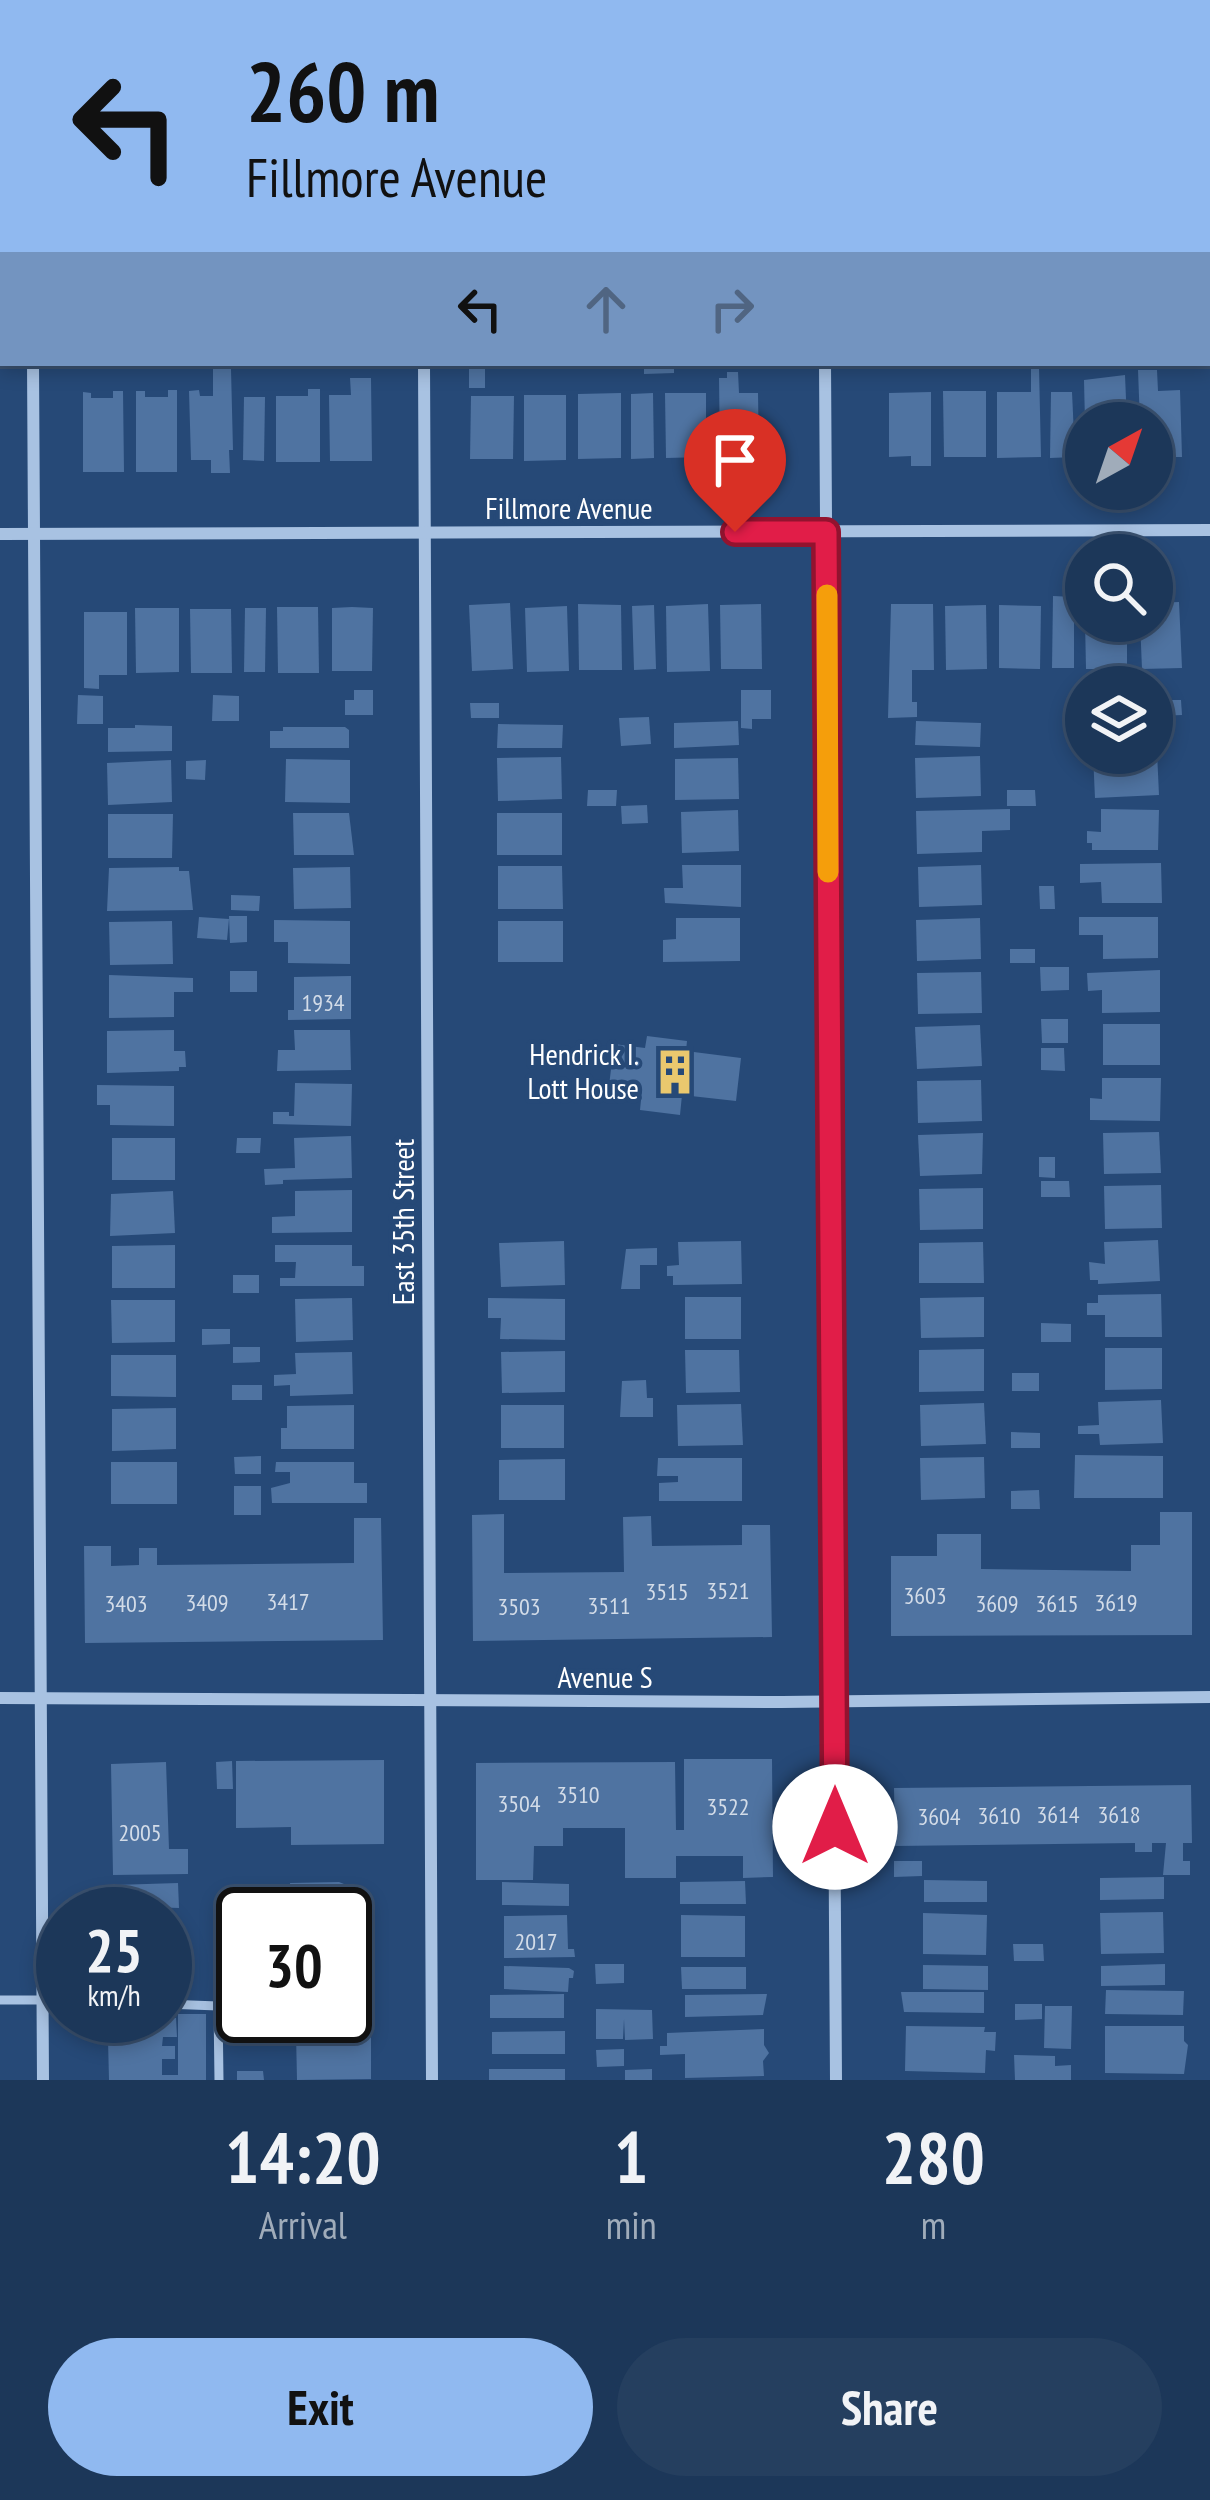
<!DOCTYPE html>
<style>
:root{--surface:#1c3759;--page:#253f5f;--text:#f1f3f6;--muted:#a0acba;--line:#3a516f;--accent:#90b9f0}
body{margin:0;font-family:"PT Sans Narrow",sans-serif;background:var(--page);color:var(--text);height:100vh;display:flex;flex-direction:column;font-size:45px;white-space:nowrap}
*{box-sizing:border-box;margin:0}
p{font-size:39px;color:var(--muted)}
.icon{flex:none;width:66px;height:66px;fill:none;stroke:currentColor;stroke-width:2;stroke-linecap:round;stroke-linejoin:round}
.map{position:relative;height:2080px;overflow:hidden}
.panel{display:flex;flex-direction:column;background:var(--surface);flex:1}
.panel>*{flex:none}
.guide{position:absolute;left:0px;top:0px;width:1212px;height:366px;box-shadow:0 6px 18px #0003,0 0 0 3px var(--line);background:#90b9f0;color:#111;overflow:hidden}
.needle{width:78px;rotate:40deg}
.fabs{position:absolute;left:1065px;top:402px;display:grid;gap:24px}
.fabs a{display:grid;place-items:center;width:108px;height:108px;border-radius:50%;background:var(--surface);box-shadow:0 6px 18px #0003,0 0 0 3px var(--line);font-size:60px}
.speed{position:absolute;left:36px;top:1887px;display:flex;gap:24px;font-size:60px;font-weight:700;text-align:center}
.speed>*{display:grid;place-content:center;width:156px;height:156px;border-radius:50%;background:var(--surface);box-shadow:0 6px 18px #0003,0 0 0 3px var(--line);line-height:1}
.speed small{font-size:30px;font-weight:400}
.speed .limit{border:6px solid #111;border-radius:18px;background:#fff;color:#111}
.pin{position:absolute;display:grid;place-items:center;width:102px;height:102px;color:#fff;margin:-123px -51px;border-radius:50% 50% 50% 0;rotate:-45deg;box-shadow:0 0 12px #0007}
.pin .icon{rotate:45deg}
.me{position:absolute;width:132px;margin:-66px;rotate:0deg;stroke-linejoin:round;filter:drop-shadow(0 0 9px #0008)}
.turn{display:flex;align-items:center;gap:42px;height:252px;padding:0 48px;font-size:54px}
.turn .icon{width:156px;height:156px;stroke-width:2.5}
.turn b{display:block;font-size:84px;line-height:102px}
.lanes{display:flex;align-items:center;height:114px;padding:0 48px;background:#0003;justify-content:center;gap:60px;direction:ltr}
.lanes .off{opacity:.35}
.eta{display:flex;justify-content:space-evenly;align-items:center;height:204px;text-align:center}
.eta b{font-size:72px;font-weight:700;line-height:84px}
.action{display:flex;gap:24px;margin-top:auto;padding:24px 48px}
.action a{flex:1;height:138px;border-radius:72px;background:var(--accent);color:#111;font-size:48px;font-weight:700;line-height:138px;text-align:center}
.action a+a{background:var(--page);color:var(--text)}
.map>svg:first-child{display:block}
</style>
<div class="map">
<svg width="1210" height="2080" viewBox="0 0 1210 2080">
<rect width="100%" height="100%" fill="#264977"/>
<g fill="#4f73a1">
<path d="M644,363h30v10l-30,1z"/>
<rect x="469" y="367" width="16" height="21"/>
<path d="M1031,367h8l2,90 -44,1v-66h34z"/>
<path d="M213,369h18l2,81h-4l1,23h-19v-13h-20l-2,-69 10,-1 1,6h13z"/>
<path d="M1138,370h19l1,21 22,-1 2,67h-30v-34h-12z"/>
<path d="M727,372h11l1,21h19l1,64 -39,1 -1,-80h8z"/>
<path d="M1125,375l2,48h-42l-1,-43z"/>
<path d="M350,378h21l1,83h-42l-1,-66h22z"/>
<path d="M308,389h12v73h-44v-66h32z"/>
<path d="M168,390h9v82h-41v-81h9v6h23z"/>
<path d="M113,391h10l1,81h-41v-80l8,1v5h22z"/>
<path d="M943,391h43v66h-42z"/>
<path d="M931,392v74h-20v-10l-22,1v-64z"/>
<path d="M1051,392h21l3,65 -25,1z"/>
<path d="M621,393v65l-43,1v-65z"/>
<path d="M653,393l1,65 -23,1v-65z"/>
<path d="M665,393h41v64l-40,1z"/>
<path d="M524,395h42v65l-42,1z"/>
<path d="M471,396h43l-1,63h-43z"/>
<path d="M244,397h21l-1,64 -21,-1z"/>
<path d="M1053,596l21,1v71h-22z"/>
<path d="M1179,602l3,66 -40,1 -2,-48h12v-18z"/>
<path d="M510,603l3,66 -41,2 -3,-66z"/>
<path d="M578,604l43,1 1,65h-43z"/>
<path d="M708,604l2,67 -43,1 -1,-66z"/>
<path d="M761,604l1,65h-41l-1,-64z"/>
<path d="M891,604h42l1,66h-22v32h5v15l-29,1z"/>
<path d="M654,605l2,64 -22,1 -2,-64z"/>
<path d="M986,605l1,64 -41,1 -1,-64z"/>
<path d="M999,605l42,1 -1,63 -41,-1z"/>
<path d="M567,606l2,65 -42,1 -2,-64z"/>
<path d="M277,607h41l1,66h-41z"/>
<path d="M352,607l21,1 -1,63h-40v-63z"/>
<path d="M135,608h44v64l-43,1z"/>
<path d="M245,608h21l-1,64h-21z"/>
<path d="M190,609h41l1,64h-41z"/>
<path d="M84,612h43v63h-28v14l-15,-1z"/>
<path d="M1085,621h42v48h-41z"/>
<path d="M354,690h19v25h-28v-15h9z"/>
<path d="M741,690h30v29h-19v10l-11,-1z"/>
<path d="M78,695l25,1v28h-26z"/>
<path d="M213,695l26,1v25h-27z"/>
<path d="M1158,700h23l1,15 -25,1z"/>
<path d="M470,703h29v15h-28z"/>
<path d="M649,717l2,27 -30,2 -2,-28z"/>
<path d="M738,721l1,24 -65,3v-25z"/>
<path d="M916,721l65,2 -1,24 -65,-2z"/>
<path d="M1068,722h18v21h-17z"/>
<path d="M498,724l65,1 -1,23h-65z"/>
<path d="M135,725l37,1v25l-64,1v-24h27z"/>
<path d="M283,727h62l4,3v18h-79v-17h13z"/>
<path d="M1157,752l2,43 -64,3 -2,-44z"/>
<path d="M980,756l1,40 -65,2 -1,-40z"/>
<path d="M561,757l1,42 -64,2 -1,-43z"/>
<path d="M738,758l1,41 -64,1v-41z"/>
<path d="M286,759l64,1v43l-65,-1z"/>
<path d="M171,760l1,42 -64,3 -1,-42z"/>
<path d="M206,760l-1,20 -19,-1v-18z"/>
<path d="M588,790h29l-1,16h-29z"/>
<path d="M1007,790h28l1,16h-29z"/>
<path d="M647,805l1,18 -26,1 -1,-18z"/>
<path d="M1010,809v21l-28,1v21l-65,2 -1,-43z"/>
<path d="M1101,809l58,1 -1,40h-66v-7h-5v-12l14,1z"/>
<path d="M738,810l1,41 -57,2 -1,-41z"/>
<path d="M293,813h56l5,42h-60z"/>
<rect x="497" y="813" width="65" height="42"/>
<path d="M108,814h65l-1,44h-64z"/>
<path d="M1161,863l1,40h-60l-1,-21 -21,1v-19z"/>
<path d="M682,865h59v42l-76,-4 -1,-15h19z"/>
<path d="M981,865l1,40 -63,2 -1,-40z"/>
<path d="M498,866h64l1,43h-65z"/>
<path d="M179,867v4h10l4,39 -86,1 2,-43z"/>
<path d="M350,867l1,41 -57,1 -1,-41z"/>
<path d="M1039,886h15l1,23h-15z"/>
<path d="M231,895l29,1 -1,15 -28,-1z"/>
<path d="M229,916h18v26l-17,1z"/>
<path d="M199,917l30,2 -2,21 -30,-2z"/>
<path d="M1079,917h79v41l-55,1v-24h-24z"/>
<path d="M676,918h64v43l-77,1v-22l13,-1z"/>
<path d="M980,918l1,41 -64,2 -1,-41z"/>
<path d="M274,920l76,1v43l-62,-1v-21h-14z"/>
<path d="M172,921l1,43 -63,1 -1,-43z"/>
<rect x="498" y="921" width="65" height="41"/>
<rect x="1010" y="949" width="25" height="14"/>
<path d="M1040,967h29v23l-28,1z"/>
<path d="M1160,970v42l-58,1v-23l-14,1 -1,-18z"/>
<rect x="230" y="971" width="27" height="21"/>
<path d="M981,972l1,41 -64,1 -1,-41z"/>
<path d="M109,975l84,3v14h-19v25l-65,1z"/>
<path d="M351,976v43l-63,1v-10h6v-33z"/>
<path d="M1041,1019h27v24h-26z"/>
<rect x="1103" y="1024" width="57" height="41"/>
<path d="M980,1025l2,41 -65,3 -2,-42z"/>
<path d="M174,1030v21h11l1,16h-7v4l-72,2v-42z"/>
<path d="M294,1030h56l1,40 -74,1 1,-21h17z"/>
<path d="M647,1036l40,5 -1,10 55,7 -5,43 -54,-6 -2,20 -40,-5 2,-20 -33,-4 5,-42 31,4z"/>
<path d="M1041,1048h23l1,23 -24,-1z"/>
<path d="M1102,1078h59l-1,43 -70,-1v-22l12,1z"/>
<path d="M981,1080l1,41 -64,2 -1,-42z"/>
<path d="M295,1083l57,1 -1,42 -78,-2v-12h16v4h5z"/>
<path d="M97,1085l77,1v40l-64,-1v-20h-13z"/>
<path d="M1159,1132l2,41 -57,1 -1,-41z"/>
<path d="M983,1133l-1,41 -62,2 -2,-41z"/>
<path d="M351,1136l1,42 -69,2v4l-18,1 -1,-16 31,-1 -1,-30z"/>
<rect x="112" y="1138" width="63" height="42"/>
<path d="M237,1138h24l-1,15h-24z"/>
<path d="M1039,1157h16v21l-16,-1z"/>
<path d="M1041,1181h28l1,16h-29z"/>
<path d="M1161,1185l1,43 -57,1 -1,-43z"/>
<path d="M983,1188v41l-63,1 -1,-41z"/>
<path d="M352,1190v42l-80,1v-16l23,-1v-25z"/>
<path d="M173,1191l2,42 -65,3 1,-42z"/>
<path d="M1158,1240l2,41 -62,3v-4h-8l-1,-18 16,2 -1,-22z"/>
<path d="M564,1241l1,44 -64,2 -2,-44z"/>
<path d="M741,1241l1,43 -69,1v-9h-6v-10l12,-1 -1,-23z"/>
<path d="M983,1242l1,41h-65v-40z"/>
<path d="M175,1245v43h-63v-42z"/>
<path d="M275,1245h77v21h12v20h-84v-8h15l1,-16h-21z"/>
<path d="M657,1248v17h-17v24h-19l5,-40z"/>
<rect x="233" y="1275" width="26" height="18"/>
<path d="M1161,1294l1,43h-57v-22h-18v-12h11v-8z"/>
<rect x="685" y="1297" width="56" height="42"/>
<path d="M984,1297v40l-63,1 -1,-40z"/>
<path d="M352,1298l1,42 -57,2 -1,-43z"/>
<path d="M488,1298l77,1v41l-65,-1 1,-21h-13z"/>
<path d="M111,1300h64v42l-63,1z"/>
<path d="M1041,1323l30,1v18h-30z"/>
<path d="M202,1329h28v15l-28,1z"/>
<path d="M233,1347h27v15l-27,1z"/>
<path d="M1105,1348h57v41l-57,1z"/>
<path d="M984,1349v42l-65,1v-42z"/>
<path d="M685,1350h54l1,42 -54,1z"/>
<path d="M565,1351v41l-63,1 -1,-41z"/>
<path d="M352,1352l1,42 -63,2v-11l-16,1v-11l22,-1 -1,-21z"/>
<path d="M111,1355h65v42l-65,-1z"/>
<rect x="1012" y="1373" width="27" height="18"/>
<path d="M646,1380l1,18h6v19h-33l2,-36z"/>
<rect x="232" y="1385" width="30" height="15"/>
<path d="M1161,1400l2,43 -63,2 -1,-11h-21v-8l21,-1 -1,-23z"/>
<path d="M984,1403l2,41 -65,2 -1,-41z"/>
<path d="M741,1404l2,41 -65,1 -1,-41z"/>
<path d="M354,1405v44h-73v-21h6v-22z"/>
<rect x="501" y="1405" width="63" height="43"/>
<path d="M176,1408v41l-64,2v-42z"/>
<path d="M1011,1432l29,1v15h-29z"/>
<path d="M1075,1455l88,1v42h-89z"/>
<path d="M261,1456v18h-26l-1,-17z"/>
<path d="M984,1457l1,41 -64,2 -1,-42z"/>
<path d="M658,1458h84v43h-83v-18l19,-1v-6h-21z"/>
<path d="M565,1459v41h-66v-40z"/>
<rect x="111" y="1462" width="66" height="42"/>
<path d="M276,1462h78v21h13v20h-95l-1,-15 19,-5v-11h-15z"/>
<rect x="234" y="1486" width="27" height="29"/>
<path d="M1039,1490l1,19h-29v-18z"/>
<path d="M1160,1512h32v123l-301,1v-80h46v-22h44v35l150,2v-26h29z"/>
<path d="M504,1514v59l120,-1 -1,-55 28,-1 1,30 90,-1v-20h28l2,112 -299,4 -1,-126z"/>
<path d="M354,1518h27l2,122 -298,3 -1,-97h27v20l28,-1v-17h18v17l197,-2z"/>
<path d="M684,1759h88l1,118 -30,1v-22h-67v22h-51v-50h-62v18h-29l-1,34h-57v-117l199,-1 1,68h8z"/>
<path d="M384,1760v84l-93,1v-18l-55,1v-67z"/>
<path d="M232,1761l1,28h-16l-1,-27z"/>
<path d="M166,1762l3,87h19v25l-75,1 -2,-111z"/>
<path d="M1191,1785l1,58h-9v18h7v14h-27l3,-32h-14v9h-17v-9l-240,3 -1,-58z"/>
<path d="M894,1861h28v15l-28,1z"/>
<path d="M1164,1877v22l-64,1v-22z"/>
<path d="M924,1880l63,1v21h-63z"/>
<path d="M745,1881l1,23h-66v-22z"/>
<path d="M339,1882l5,2v22l-53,1 -1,-24z"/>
<path d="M502,1882l67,2v22l-67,-1z"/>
<path d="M178,1883l1,25 -63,-2 -1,-21z"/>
<path d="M1163,1912l1,41 -63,1 -1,-41z"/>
<path d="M923,1913l64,2 -1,40 -63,-1z"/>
<path d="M567,1915l1,34h6l1,8 -71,1v-42z"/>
<path d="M681,1915l64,1v41h-64z"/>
<path d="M165,1917l14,1v40h-14z"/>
<rect x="345" y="1918" width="12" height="40"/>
<path d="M1013,1944h30l1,17h-30z"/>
<path d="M595,1964h29v19l-28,1z"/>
<path d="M1165,1964v21l-64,1v-20z"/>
<path d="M923,1965l65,1v24l-65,-1z"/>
<path d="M504,1966l65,2 5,3 -1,7h-4l-1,14 -64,-3z"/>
<path d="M681,1967h65v22h-64z"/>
<path d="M356,1969l1,22h-12v-21z"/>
<rect x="165" y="1970" width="14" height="25"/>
<path d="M1106,1990l78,1 -1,24 -78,-1z"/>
<path d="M901,1992h83v21l-80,-1z"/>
<path d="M564,1994v24h-74v-23z"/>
<path d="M767,1994l-4,21 -78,2v-22z"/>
<path d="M372,1996v22h-27v-21z"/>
<path d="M239,2004h4v12h21l3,25h-28z"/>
<path d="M1015,2004h27v15l-27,1z"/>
<path d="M1045,2006h27l-1,43 -27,-1z"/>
<path d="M596,2009l56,1 1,29 -28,1 -1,-21 -1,20h-27z"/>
<path d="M178,2014h28v66h-97l-1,-40h-5v-24l73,2 1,19h-14l-1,9h13v13h-13v16h16z"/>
<path d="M906,2026l79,1 -1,5h12l-1,19 -9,-1 -1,23 -80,-2z"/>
<path d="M1105,2026h79v15l4,4 -4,29 -79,-1z"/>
<path d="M764,2029v16l5,8 -6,8 1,15 -79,2v-24l-25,1v-9h7v-13z"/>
<path d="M565,2031v23h-73v-22z"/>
<path d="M371,2032v47l-74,1 -1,-47z"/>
<path d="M624,2049v17l-27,1 -1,-17z"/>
<path d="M1014,2055l41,1v10l16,-1v15h-56z"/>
<rect x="489" y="2069" width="76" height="11"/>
<path d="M652,2069v11h-27v-10z"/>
<path d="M237,2071h26l1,9h-27z"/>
</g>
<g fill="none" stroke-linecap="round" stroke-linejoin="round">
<g stroke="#a8c2e2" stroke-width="9">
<path d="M0,2000h63"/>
<path d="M165,2004l53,2 1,74"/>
</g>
<g stroke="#a8c2e2" stroke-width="12">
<path d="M31,0v3"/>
<path d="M421,0v3"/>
<path d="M823,0v3"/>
<path d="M33,363l10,1717"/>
<path d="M424,363l8,1717"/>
<path d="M825,363l11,1717"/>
<path d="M0,534l1210,-4"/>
<path d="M0,1698l782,4 428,-5"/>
</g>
</g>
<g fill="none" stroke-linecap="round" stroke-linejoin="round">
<g stroke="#92132f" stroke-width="30">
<path id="route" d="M735,532h91l9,1295"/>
</g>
<use href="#route" stroke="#e11d48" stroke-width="21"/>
<path stroke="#f59e0b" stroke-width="21" d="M827,595l1,277"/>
</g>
<defs>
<g id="building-bare" transform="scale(3.6)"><path d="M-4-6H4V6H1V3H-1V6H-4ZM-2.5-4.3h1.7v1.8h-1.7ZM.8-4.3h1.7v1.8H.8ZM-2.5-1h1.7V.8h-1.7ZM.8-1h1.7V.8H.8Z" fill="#eac86e" stroke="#264977" stroke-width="2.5" paint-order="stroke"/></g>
</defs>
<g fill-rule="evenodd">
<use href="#building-bare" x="675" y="1072"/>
</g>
<g text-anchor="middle" stroke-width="9" stroke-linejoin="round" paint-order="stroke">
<g font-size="24" fill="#d3dce8">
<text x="323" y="1011">1934</text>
<text x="728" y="1599">3521</text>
<text x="667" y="1600">3515</text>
<text x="925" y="1604">3603</text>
<text x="288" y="1610">3417</text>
<text x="207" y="1611">3409</text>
<text x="1116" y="1611">3619</text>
<text x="126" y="1612">3403</text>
<text x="997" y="1612">3609</text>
<text x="1057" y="1612">3615</text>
<text x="609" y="1614">3511</text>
<text x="519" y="1615">3503</text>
<text x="578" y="1803">3510</text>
<text x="519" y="1812">3504</text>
<text x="728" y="1815">3522</text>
<text x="1058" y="1823">3614</text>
<text x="1119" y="1823">3618</text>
<text x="999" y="1824">3610</text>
<text x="939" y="1825">3604</text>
<text x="140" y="1841">2005</text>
<text x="536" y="1950">2017</text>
</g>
<g font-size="30" fill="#fff" stroke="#264977">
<text x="569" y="519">Fillmore Avenue</text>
<text transform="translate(404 1222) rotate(-90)" y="10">East 35th Street</text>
<text x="605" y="1688">Avenue S</text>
</g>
<g font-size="30" fill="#fff" stroke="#264977" text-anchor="end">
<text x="639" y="1065">Hendrick I.<tspan x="639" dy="34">Lott House</tspan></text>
</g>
</g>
</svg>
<div class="fabs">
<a><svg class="needle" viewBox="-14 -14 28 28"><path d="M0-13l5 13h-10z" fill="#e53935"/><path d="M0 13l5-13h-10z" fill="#a0acba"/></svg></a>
<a><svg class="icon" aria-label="search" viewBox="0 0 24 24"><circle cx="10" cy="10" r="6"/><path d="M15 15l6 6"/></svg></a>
<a><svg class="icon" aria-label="layers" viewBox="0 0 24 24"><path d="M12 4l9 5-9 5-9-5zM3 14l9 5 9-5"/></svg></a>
</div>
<div class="speed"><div>25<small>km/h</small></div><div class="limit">30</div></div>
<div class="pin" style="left:735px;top:532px;background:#d93025"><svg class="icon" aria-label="arrive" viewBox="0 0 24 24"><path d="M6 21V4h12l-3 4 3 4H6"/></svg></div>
<svg class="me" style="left:835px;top:1827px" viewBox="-20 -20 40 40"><circle r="19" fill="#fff"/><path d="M0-13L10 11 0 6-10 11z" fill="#e11d48"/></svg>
<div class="guide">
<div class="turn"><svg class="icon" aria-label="left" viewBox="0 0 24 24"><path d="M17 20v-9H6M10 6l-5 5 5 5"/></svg><div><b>260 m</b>Fillmore Avenue</div></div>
<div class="lanes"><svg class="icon" aria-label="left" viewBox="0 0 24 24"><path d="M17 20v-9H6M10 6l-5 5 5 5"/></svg><svg class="icon off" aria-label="ahead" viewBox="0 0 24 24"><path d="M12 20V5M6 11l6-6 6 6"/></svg><svg class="icon off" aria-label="right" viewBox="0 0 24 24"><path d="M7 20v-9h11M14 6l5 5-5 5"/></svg></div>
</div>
</div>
<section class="panel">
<div class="eta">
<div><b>14:20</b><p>Arrival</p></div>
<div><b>1</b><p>min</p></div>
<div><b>280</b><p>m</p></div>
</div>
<div class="action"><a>Exit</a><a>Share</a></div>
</section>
